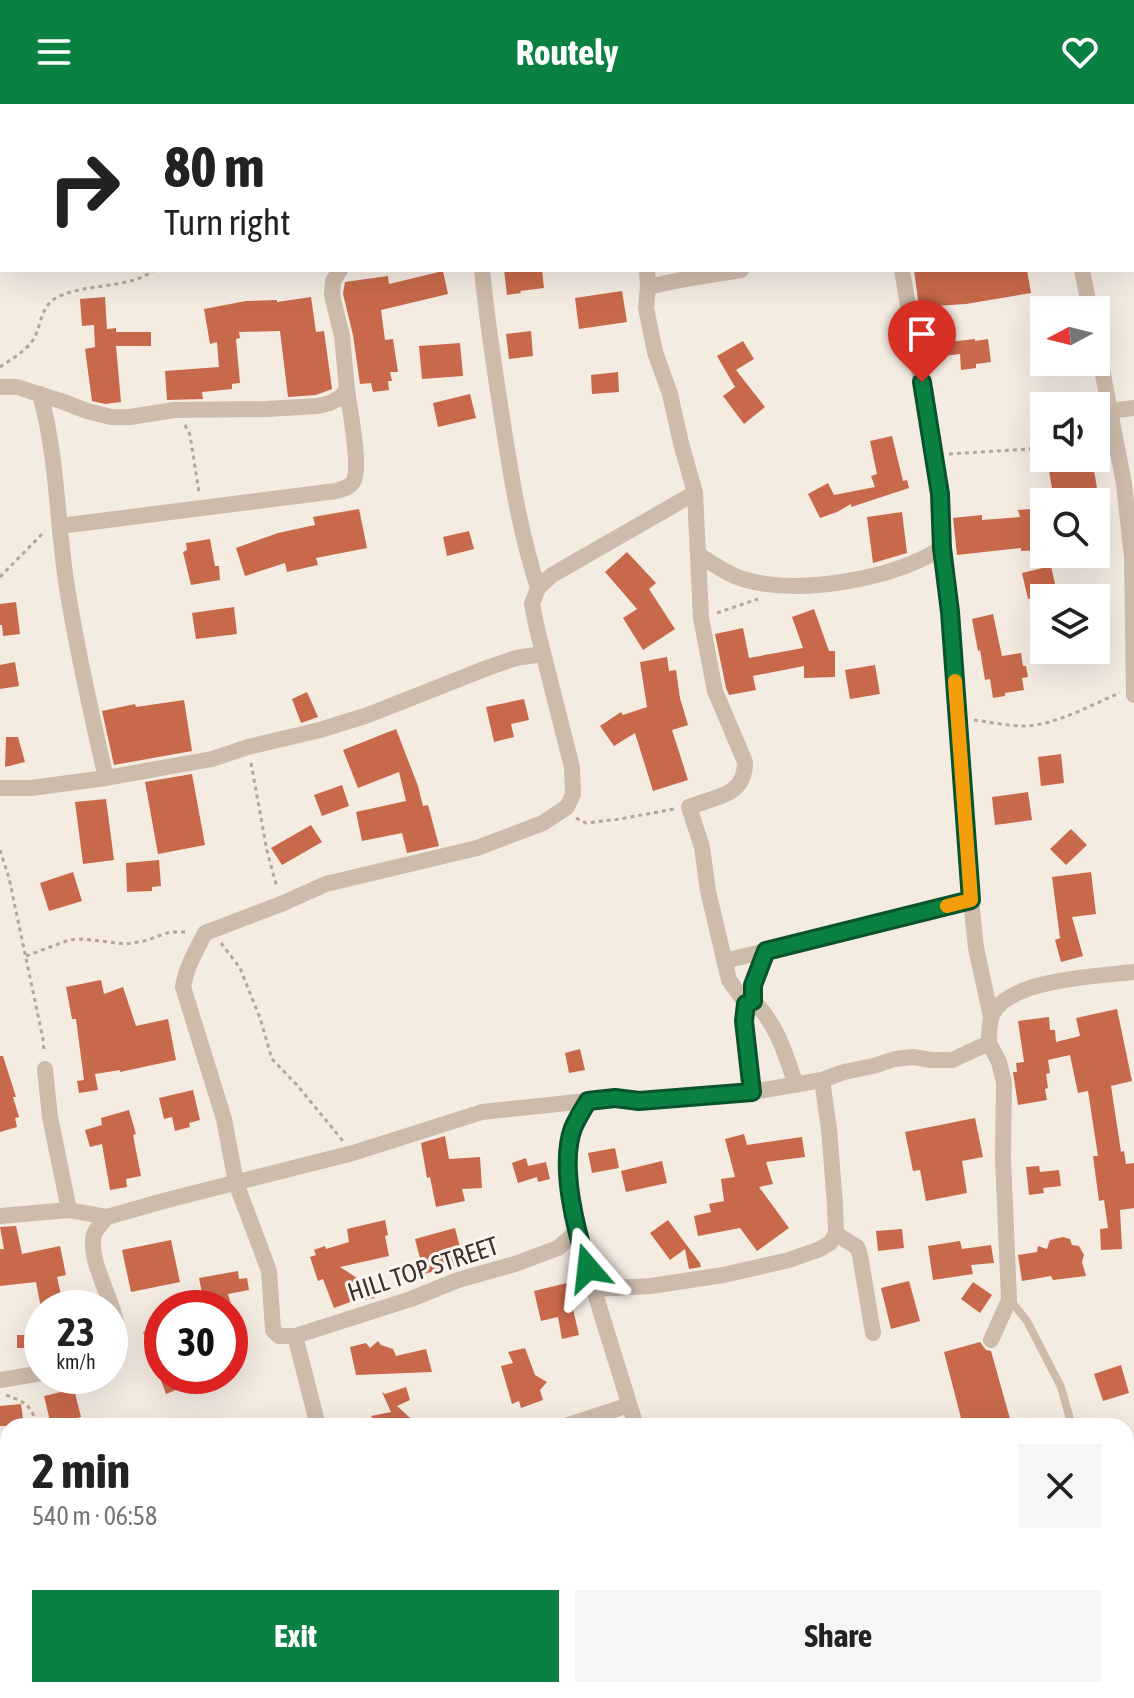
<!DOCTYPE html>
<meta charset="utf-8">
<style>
:root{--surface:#fff;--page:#f6f6f6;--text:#222;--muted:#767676;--accent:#0b8043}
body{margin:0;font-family:"Asap Condensed",sans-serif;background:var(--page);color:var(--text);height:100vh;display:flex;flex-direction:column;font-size:30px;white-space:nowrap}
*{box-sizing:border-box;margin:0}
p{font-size:26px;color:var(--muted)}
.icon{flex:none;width:44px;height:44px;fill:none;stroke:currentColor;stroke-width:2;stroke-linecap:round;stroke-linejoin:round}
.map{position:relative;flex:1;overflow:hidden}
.side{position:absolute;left:0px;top:1314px;width:1134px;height:280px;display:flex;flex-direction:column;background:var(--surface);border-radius:24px 24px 0 0;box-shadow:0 8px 32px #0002}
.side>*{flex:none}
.hud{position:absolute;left:0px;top:0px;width:1134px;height:168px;box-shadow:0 8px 32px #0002;background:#fff;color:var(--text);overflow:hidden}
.needle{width:52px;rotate:263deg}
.controls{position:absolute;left:1030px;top:192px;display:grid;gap:16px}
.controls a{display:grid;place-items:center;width:80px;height:80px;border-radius:0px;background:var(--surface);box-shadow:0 8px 32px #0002;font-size:40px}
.speed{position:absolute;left:24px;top:1186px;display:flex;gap:16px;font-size:40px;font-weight:700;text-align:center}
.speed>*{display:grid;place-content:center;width:104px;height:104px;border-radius:50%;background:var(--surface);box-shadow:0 8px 32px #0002;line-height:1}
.speed small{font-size:20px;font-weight:400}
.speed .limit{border:12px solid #d22;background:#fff;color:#111}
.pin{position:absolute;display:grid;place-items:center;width:68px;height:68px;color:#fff;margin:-82px -34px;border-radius:50% 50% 50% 0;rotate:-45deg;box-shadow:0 0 8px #0007}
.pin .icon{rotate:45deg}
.me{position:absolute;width:88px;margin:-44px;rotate:343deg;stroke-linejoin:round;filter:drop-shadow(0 0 6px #0008)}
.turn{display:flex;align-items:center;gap:28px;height:168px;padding:0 32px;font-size:36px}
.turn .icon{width:104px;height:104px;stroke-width:2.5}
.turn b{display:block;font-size:56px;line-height:68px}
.round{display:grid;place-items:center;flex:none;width:84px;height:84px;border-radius:0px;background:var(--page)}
.head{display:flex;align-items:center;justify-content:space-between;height:136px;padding:0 32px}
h1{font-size:48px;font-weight:700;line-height:60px}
.button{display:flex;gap:16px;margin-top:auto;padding:16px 32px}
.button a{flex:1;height:92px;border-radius:0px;background:var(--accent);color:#fff;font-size:32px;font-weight:700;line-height:92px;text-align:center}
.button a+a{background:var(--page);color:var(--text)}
header{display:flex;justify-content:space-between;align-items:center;height:104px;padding:0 32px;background:var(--accent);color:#fff;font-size:36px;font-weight:700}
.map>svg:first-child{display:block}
</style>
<header><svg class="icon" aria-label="menu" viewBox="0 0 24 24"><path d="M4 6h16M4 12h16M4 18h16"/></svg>Routely<svg class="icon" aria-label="heart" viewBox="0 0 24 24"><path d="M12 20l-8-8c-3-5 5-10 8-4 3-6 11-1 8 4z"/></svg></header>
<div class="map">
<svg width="1134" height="1594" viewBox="0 0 1134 1594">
<rect width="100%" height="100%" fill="#f4ebe1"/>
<g fill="#c8694b">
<path d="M504,166h38l2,18 -24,3 1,2 -14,2z"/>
<path d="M914,166h113l4,23 -65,11 -47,3z"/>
<path d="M443,167l5,23 -67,16 4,30 8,-1 5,33h-8l2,9h-4l1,9 -16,2 -2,-9 -11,1 -7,-49 -10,-41 2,-12 43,-6 1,8z"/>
<path d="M622,187l5,31 -48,7 -4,-31z"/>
<path d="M105,193l2,32 9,-1v4h35v14h-35l5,56 -16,2 -13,-3 -7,-52 10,-2 -1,-22 -12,1 -2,-27z"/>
<path d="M311,193l5,35 8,-1 8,58 -16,6 -28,2 -8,-66 -41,1 1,6 -4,1 4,44 -8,1v5l-30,3 1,7 -36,1 -2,-29 54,-4 -2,-25 -7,2 -6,-35 42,-8 31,-1v2z"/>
<path d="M531,227l2,25 -24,3 -3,-25z"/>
<path d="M975,235v2l13,-2 3,23 -15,2v4l-15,2 -1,-16 -32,4 -3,-16 15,-2v3z"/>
<path d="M743,237l11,18 -18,11 29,37 -21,17 -21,-28 12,-9 -18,-31z"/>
<path d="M460,239l3,33 -41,3 -3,-33z"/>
<path d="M618,268l1,20 -27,2 -1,-19z"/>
<path d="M470,290l6,24 -38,9 -5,-24z"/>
<path d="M892,332l11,45 4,-1 2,8 -58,19v-3l-14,8 -17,6 -12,-24 20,-11 6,12 41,-8 -4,-11 6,-2 -7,-33z"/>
<path d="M1093,361l4,23 -44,6 -4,-23z"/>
<path d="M1044,404v42l-23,1v-3l-64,7 -4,-37 29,-3v5l38,-3 -2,-7z"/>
<path d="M359,405l8,39 -51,10 2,7 -31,7 -2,-9 -40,13 -9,-28 42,-15 37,-8 -2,-8z"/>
<path d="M902,408l5,41 -34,10 -6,-46z"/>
<path d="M469,427l5,18 -27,7 -4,-19z"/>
<path d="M210,435l5,27h4l1,14 -29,5 -8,-33 4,-2 -1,-7z"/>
<path d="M627,448l29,31 -7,6 26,40 -32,21 -20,-32 14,-9 -32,-37z"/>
<path d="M1051,462l6,27 -29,6 -6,-26z"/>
<path d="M16,498l4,32 -17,2 -1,-11h-2v-21z"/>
<path d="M234,503l3,27 -41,5 -4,-26z"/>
<path d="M814,505l15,42h6v26l-31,1v-12l-51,10 3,14 -27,5 -3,-7 -11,-54 28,-6 6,30 54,-10 -11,-31z"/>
<path d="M993,510l9,42 19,-3 2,13h3l2,11 -6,1 2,12 -19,3v3l-12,2 -3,-19 -5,1 -5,-30 -2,1 -6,-32z"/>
<path d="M667,553l2,14 7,-1 4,28 8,27 -16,5 16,50 -35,11 -18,-58 -21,13 -14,-20 21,-14 2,3 24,-8 -7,-45z"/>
<path d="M15,558l4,24 -19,3v-24z"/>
<path d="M875,561l5,29 -30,5 -5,-29z"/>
<path d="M307,588l11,25 -17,6 -9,-24z"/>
<path d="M524,595l5,21 -18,4 3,13 -20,5 -8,-35z"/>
<path d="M184,596l8,51 -78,14 -12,-54 33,-7 1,3z"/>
<path d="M396,625l22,57 5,20 5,-1 11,41 -32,7 -5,-20 -40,8 -6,-29 50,-11 -7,-29 -41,16 -15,-38z"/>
<path d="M6,633h12l7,25 -20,5z"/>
<path d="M1061,650l3,29 -23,3 -3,-29z"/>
<path d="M192,670l13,71 -47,9 -13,-72z"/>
<path d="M342,681l7,21 -27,10 -8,-21z"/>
<path d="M1028,688l4,28 -37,5 -3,-28z"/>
<path d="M106,695l8,61 -31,4 -8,-62z"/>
<path d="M311,721l11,17 -40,23 -11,-17z"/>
<path d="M1071,725l16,16 -21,20 -16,-16z"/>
<path d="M159,756l2,26 -9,1v4l-25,1 -1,-29z"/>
<path d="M73,768l9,29 -33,10 -9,-28z"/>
<path d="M1091,768l5,42 -24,3 11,39 -22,6 -6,-22 5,-2 -8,-61z"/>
<path d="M101,876l3,14 19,-7 13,39 32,-7 8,41 -56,12v-2l-25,4 3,16 -19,3 -2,-12 7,-1 -8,-61h-4l-6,-32z"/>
<path d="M1117,905l15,72 -21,5 10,66 3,-1 2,13 8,-1v45l-14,2 2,39 -21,1 -1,-21 8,-1 -4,-28 -5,1 -6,-45h5l-10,-65 -10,2 -8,-38 -22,5 2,13 -4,1 2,14 -3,1 2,11 -29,5 -5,-33h4l-1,-9 8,-1 -6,-41 31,-4 1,13h5l1,12 24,-6 -4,-18z"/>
<path d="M580,945l5,21 -16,3 -4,-20z"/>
<path d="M0,952h3l13,41h-3l6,20 -4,1 2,9 -17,5z"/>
<path d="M193,986l7,30 -11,3 1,4 -15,4 -3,-14 -8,2 -5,-21z"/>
<path d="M129,1006l7,24 -3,1 8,41 -15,3 1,8 -17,3 -8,-46 -12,3 -5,-17 17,-5 -1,-7z"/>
<path d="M975,1014l8,39 -21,4 5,32 -41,8 -6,-31 -7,1 -8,-39z"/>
<path d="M744,1030l3,11 55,-8 3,20 -39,5 7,22 -14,3 30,41 -32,23 -17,-23 -42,8 -4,-20 17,-4 -2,-8 15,-3 -3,-22 14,-2 -10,-38z"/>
<path d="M445,1032l4,23 31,-2 2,31 -20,1 3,12 -29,6 -6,-30 -3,1 -6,-35z"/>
<path d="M615,1044l4,20 -27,5 -4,-20z"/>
<path d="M526,1054l2,8 18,-4 4,17 -12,3 -1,-5 -19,6 -6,-20z"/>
<path d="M662,1057l5,22 -41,9 -5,-21z"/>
<path d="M1039,1062l1,6 19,-2 2,16 -18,2 1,5 -15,2 -3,-28z"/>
<path d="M385,1116l3,15 -3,1 4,20 -49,11 25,16 8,7 2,8 -12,2 -2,-2 -27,10 -11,-29 -5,2 -8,-24 6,-2 -2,-5 11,-4 1,3 23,-7 -2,-13z"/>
<path d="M668,1116l32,43 1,4 -12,2 -4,-20 -15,11 -20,-27z"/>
<path d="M16,1122l6,28 38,-8 6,29 -9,2 7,31h-23l-5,-26 -36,4v-37h4l-4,-22z"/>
<path d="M455,1124l9,35 -40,11 -9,-35z"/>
<path d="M902,1125l2,19 -26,3 -2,-20z"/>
<path d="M1063,1133l7,2 2,6 7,1 5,9 -2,7 4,14 -33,4 -2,-4 -29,5 -4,-26 19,-3 1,-6 9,3 3,-9z"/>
<path d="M171,1136l9,42 -49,10 -9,-42z"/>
<path d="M960,1137l2,8 29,-4 3,18 -23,2 2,9 -40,6 -5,-34z"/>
<path d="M238,1167l1,8 8,-1 2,12 -21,4 4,14h-27l-6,-30z"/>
<path d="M909,1177l11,40 -29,8 -10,-41z"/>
<path d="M973,1178l19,13 -12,18 -19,-14z"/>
<path d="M567,1179l12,52 -17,4 -4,-22 -17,4 -7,-30z"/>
<path d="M162,1221v51h49l-11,5 2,5 -14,5 -2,-5 -20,8 -23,-62z"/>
<rect x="17" y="1231" width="25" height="13"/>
<path d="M378,1237l3,4 12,4 3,7 30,-7 6,23 -76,3 -6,-28 16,-4 4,5z"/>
<path d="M980,1238l6,8 5,1 21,75h-49l-19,-74z"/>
<path d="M525,1244l10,27 12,7 -7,8 3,10 -22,8 -2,-7 -7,3 -11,-38 12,-3 -5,-11z"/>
<path d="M1121,1261l8,28 -26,8 -9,-27z"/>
<path d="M406,1283l4,13 -13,6 22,20h-41l-7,-10 20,-4 -9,-20 3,2z"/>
<path d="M74,1285l7,28 -30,8 -7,-29z"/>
<path d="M21,1300l3,22h-24v-20z"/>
</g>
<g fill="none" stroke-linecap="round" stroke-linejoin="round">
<g stroke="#b9a596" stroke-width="3" stroke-dasharray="4 4" stroke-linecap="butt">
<path d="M878,0h6"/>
<path d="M865,2l1,-2"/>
<path d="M0,263c10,-7 22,-14 30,-23 13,-15 8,-38 28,-47 28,-14 72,-8 96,-27"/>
<path d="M185,321l5,10 9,57"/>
<path d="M949,350l95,-6"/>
<path d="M0,473l45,-46"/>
<path d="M717,509l41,-14"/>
<path d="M974,616c16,2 34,6 50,6 33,-1 66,-21 96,-33"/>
<path d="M251,659l16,88 10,37"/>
<path d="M576,714l10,5 34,-4 54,-10"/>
<path d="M0,746l9,28 34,161 1,14"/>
<path d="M221,839l19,25 20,50 12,41 25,26 46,56"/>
<path d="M26,852l43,-16 14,-1 43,5 18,-3 26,-9h19"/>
<path d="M6,1291c22,8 23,10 33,31"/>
</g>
<path stroke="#cdbbac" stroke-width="8" d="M1010,1196l17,21 34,66 11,39"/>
<g stroke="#cdbbac" stroke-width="16">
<path d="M631,0v2"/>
<path d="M1061,0v2"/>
<path d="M471,2v-2"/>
<path d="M482,166c5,52 13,103 21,154 9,58 17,108 35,164"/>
<path d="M647,166l1,17 -2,21 9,44 15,42 11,49 14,50 6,125 14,73 30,71c0,35 -29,34 -56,45l13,40 6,44 21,89 17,24 -2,17 8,71"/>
<path d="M902,166l38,224 2,54 8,64 21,288 5,48 15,69"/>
<path d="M1082,166l8,40"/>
<path d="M648,183l37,-8 56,-9"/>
<path d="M1096,234l28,146 8,73 2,138"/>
<path d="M0,283h17l44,14 26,10 24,6h19l44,-7 93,-1 51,-3 12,-3 11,-6 6,-8 -5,-53 -10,-41 1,-14 7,-11"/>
<path d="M40,290c17,61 17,125 26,187 10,66 25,132 40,197"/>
<path d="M1109,307l25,-3"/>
<path d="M60,422l276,-35c6,-2 13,-3 17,-9 9,-14 -4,-74 -6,-93"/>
<path d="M699,451c14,9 28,19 44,24 56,17 150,0 199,-31"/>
<path d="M0,684h31l75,-10 106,-19 36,-12 72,-17 48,-15 119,-47 29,-10 27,-4"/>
<path d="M724,857l93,-22 154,-39"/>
<path d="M753,897v-16l13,-34"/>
<path d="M746,900l7,-3c24,22 33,55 43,84"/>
<path d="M989,939l10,19 5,21 -1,75 6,142 -18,40"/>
<path d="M45,965l5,48 19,93"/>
<path d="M588,997l-15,26 -4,19v31l7,55 60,194"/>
<path d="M0,1112l69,-6 38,7 60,-17 186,-47 129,-41 133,-14 24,3 113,-9 70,-12 22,-8 29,-6 22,-7 18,-2 18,3h21l37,-17c0,-7 0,-17 2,-25 12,-39 109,-42 143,-46"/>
<path d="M107,1113c-4,5 -9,10 -12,15 -11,25 23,74 22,100 0,7 -4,12 -7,17"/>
<path d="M576,1128l-18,16 -43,16 -57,16 -47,19 -116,37h-16l-6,-6 -4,-59 -33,-88 -12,-64 -41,-132c3,-20 13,-36 22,-54l76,-29 45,-20 151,-36 66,-25 24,-16 6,-13 -1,-27 -35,-138 -5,-25 6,-16 14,-13 143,-82"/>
<path d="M836,1130l21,13 3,8 13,78"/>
<path d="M594,1185l57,-3 72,-11 66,-15 31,-11 10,-6 6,-9 -1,-29 -6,-76 -7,-49"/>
<path d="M295,1232l23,90"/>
<path d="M0,1276l42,-7"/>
<path d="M565,1322l64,-21"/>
<path d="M543,1586l3,8"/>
<path d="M281,1594l24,-8"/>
</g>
</g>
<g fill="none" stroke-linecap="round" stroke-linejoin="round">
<g stroke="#07532c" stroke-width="20">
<path id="route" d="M588,1164c-12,-37 -29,-102 -15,-140 4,-9 10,-19 15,-27l27,-3 24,3 113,-9 -8,-71 2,-17 7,-3v-16l13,-34 205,-51 -21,-288 -8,-64 -2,-54 -18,-112"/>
</g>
<use href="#route" stroke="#0b8043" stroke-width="14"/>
<path stroke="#f59e0b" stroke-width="14" d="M947,802l24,-6 -16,-219"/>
</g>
<g text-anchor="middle" stroke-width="6" stroke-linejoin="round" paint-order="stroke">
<g font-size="26" fill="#3b302b" stroke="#fbf5ee">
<text transform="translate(423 1165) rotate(-18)" y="9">HILL TOP STREET</text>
</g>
</g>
</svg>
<div class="controls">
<a><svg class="needle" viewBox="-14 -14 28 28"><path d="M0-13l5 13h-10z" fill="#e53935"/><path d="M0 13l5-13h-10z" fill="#767676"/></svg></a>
<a><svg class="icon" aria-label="sound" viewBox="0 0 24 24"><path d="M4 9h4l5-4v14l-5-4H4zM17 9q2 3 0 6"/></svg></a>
<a><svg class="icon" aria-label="search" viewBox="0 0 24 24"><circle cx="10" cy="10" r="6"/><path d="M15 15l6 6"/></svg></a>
<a><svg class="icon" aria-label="layers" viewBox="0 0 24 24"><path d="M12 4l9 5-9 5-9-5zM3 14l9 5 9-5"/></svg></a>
</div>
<div class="speed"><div>23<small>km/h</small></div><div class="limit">30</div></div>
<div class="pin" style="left:922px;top:278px;background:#d93025"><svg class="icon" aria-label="arrive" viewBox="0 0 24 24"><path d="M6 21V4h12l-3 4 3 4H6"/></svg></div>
<svg class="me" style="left:588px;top:1164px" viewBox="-20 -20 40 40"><path d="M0-17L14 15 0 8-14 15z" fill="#0b8043" stroke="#fff" stroke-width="4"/></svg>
<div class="hud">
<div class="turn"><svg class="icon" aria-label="right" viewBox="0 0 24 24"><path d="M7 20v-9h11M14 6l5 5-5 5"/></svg><div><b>80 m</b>Turn right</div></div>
</div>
<section class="side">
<div class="head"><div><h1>2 min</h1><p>540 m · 06:58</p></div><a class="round"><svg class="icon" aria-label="close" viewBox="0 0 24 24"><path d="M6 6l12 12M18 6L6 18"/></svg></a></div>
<div class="button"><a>Exit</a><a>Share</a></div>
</section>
</div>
